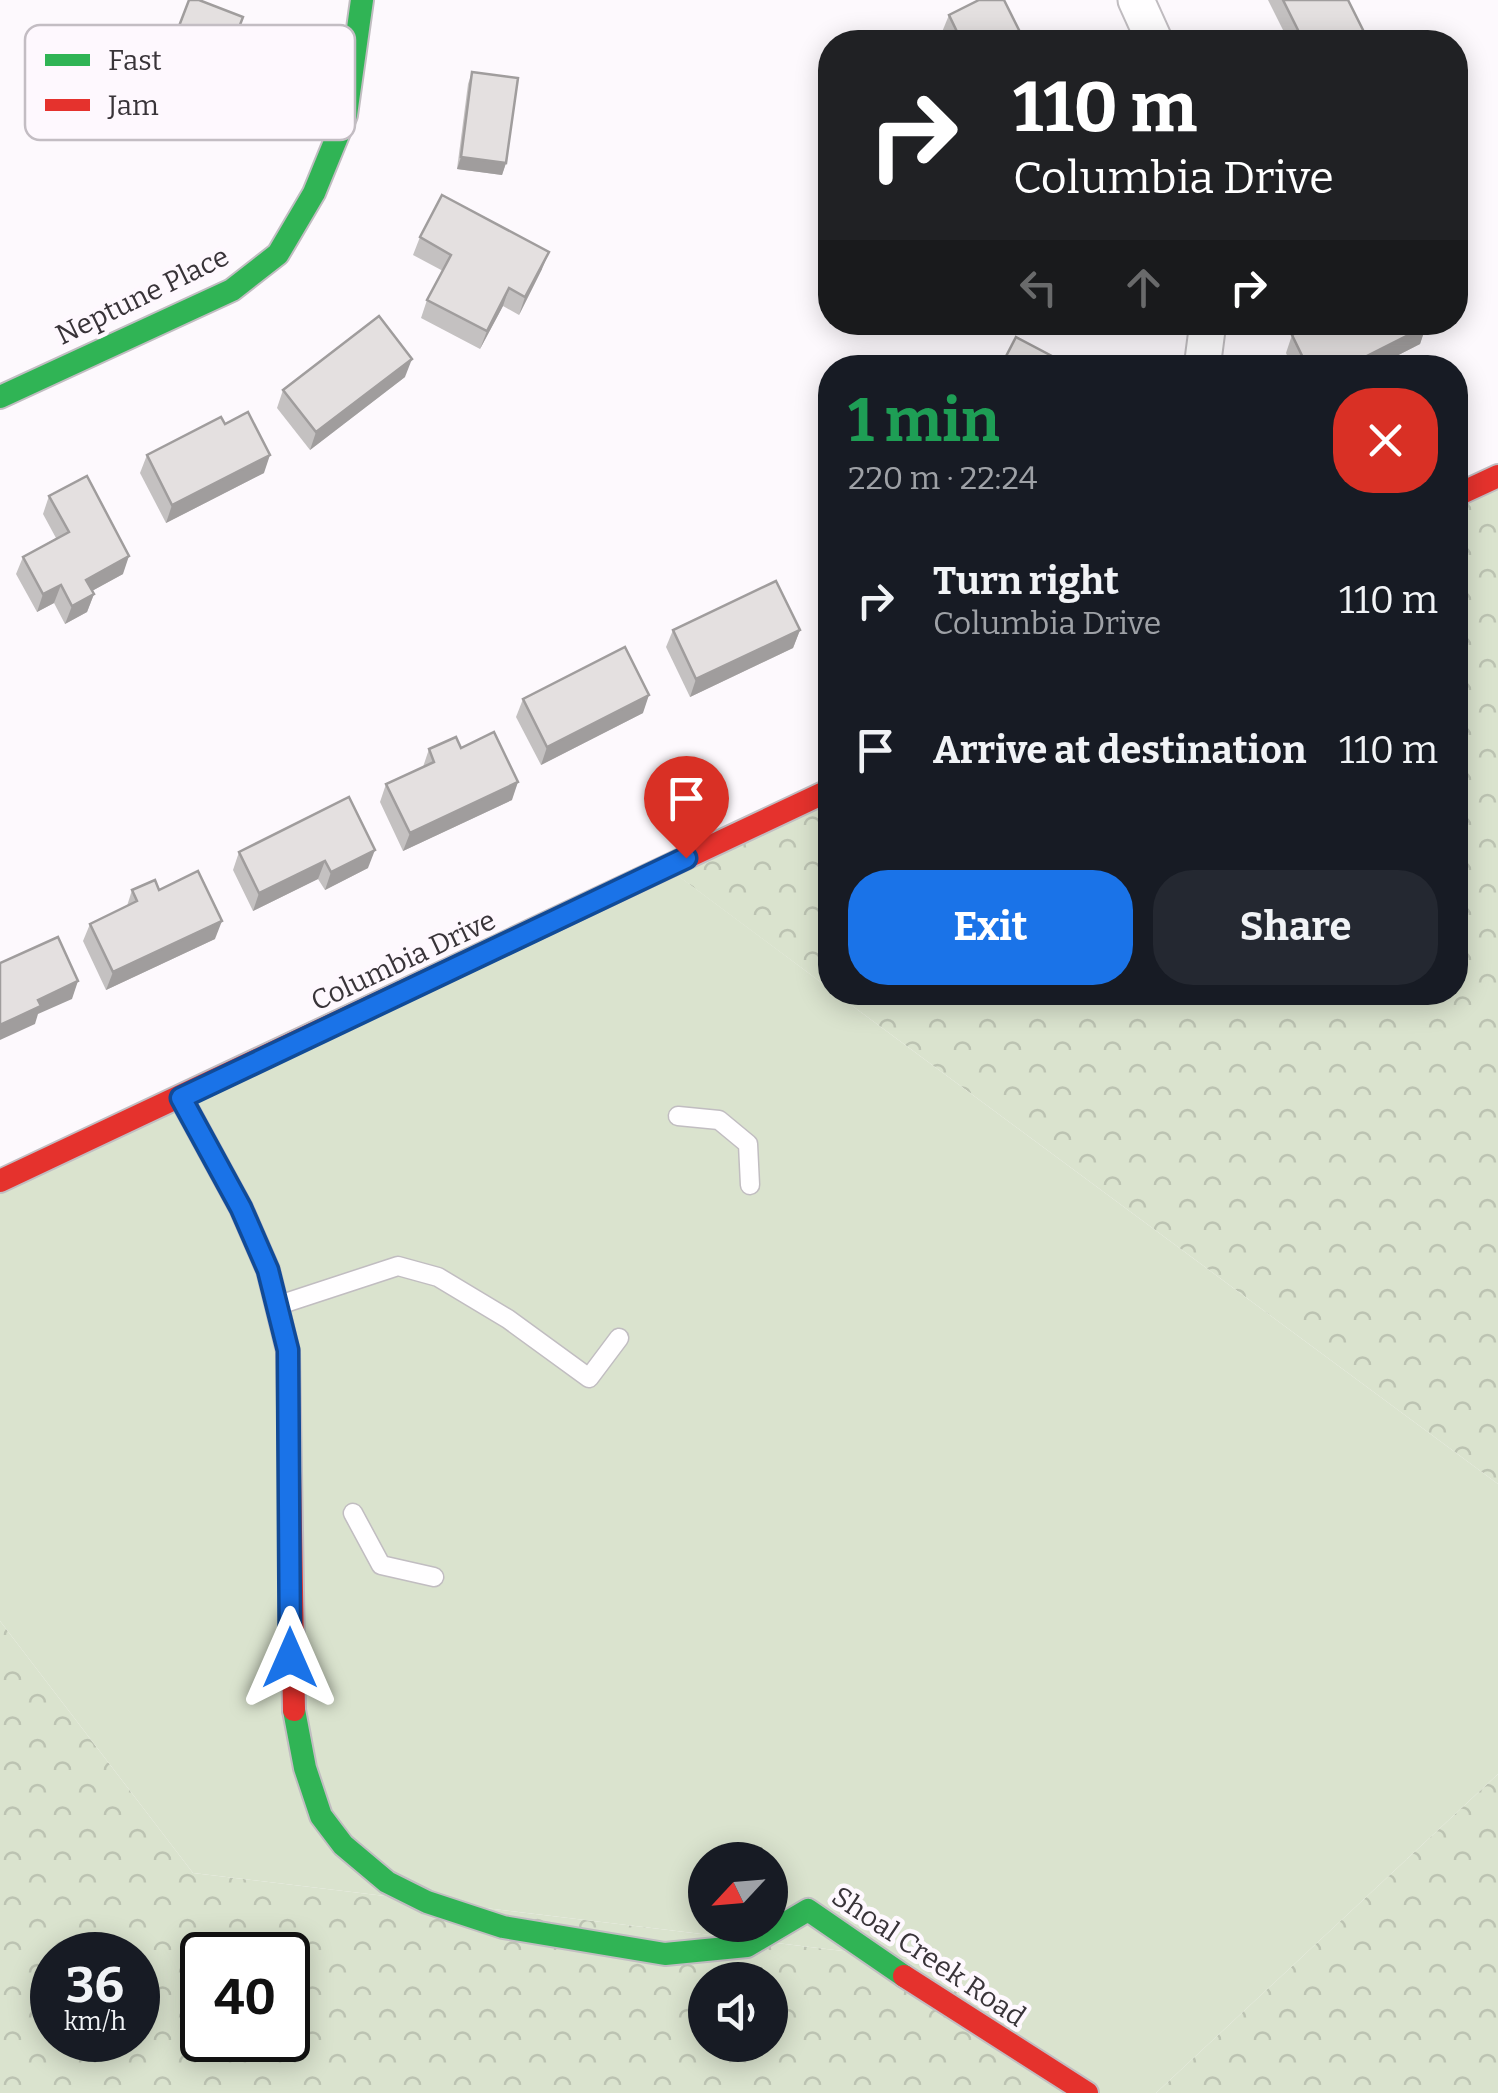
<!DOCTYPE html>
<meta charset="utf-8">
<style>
:root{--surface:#171b24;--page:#242831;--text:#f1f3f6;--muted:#9ea1a6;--accent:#1a73e8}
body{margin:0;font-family:Bitter,serif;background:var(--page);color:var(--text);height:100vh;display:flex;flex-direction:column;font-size:38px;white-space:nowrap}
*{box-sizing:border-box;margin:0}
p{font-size:32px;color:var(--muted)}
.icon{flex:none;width:55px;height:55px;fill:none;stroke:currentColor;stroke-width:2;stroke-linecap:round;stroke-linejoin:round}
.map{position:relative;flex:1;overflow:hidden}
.panel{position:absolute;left:818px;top:355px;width:650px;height:650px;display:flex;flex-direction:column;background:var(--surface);border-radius:40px;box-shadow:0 5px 25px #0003}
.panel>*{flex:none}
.top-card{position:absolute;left:818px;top:30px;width:650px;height:305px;border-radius:40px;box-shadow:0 5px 25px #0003;background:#202124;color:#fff;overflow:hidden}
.needle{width:65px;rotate:244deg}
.controls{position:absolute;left:688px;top:1842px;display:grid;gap:20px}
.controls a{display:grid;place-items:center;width:100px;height:100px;border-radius:50%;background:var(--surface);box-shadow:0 5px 25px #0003;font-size:50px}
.speed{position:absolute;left:30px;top:1932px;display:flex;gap:20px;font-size:50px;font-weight:700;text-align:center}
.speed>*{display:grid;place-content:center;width:130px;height:130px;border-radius:50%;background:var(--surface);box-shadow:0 5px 25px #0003;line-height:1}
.speed small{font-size:25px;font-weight:400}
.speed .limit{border:5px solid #111;border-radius:15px;background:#fff;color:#111}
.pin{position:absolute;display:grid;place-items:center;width:85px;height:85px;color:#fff;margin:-102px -42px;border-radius:50% 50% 50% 0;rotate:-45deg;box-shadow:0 0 10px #0007}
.pin .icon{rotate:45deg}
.me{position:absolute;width:110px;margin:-55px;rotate:0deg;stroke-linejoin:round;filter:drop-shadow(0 0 8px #0008)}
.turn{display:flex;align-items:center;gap:35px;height:210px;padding:0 30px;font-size:45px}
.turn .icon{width:130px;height:130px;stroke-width:2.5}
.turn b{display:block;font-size:70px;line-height:85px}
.lanes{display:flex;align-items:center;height:95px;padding:0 30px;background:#0003;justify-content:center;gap:50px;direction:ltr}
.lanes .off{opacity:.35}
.round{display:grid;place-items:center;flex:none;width:105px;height:105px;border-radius:40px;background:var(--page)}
.overview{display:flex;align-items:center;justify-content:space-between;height:170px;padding:0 30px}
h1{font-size:60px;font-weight:700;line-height:75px;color:#1e9e55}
.cta{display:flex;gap:20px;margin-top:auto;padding:20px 30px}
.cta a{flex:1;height:115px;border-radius:40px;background:var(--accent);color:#fff;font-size:40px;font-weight:700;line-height:115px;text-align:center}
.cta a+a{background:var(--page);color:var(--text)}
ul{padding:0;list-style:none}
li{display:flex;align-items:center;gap:30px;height:150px;padding:0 30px}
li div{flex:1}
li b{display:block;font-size:38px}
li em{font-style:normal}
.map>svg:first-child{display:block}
</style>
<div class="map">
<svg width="1498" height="2093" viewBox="0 0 1498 2093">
<defs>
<pattern id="forest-crowns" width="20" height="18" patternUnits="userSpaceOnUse" patternTransform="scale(2.5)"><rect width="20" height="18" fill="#dae3ce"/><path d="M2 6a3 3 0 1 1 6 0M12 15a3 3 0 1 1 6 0" fill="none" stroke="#bcc3b2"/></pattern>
</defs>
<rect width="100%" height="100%" fill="#fdf9fd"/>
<g fill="url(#forest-crowns)" fill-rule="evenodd">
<path d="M1498,481v1003l-663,-491 620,-1v-491z"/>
<path d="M830,794v195l-160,-119z"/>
<path d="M0,1621l193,252 725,87 162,133h-1080zM52,1955h86v85h-86zM202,1955h86v85h-86zM705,1980h65v65h-65z"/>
<path d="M1498,1774v319h-342z"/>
</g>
<path fill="#dae3ce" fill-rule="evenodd" d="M669,869l161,120v3l5,1 663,491v290l-342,319h-76l-162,-133 -725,-87 -193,-252v-435zM705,1860h65v65h-65z"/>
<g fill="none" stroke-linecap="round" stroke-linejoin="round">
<g stroke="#c1bdc1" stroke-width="21">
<g id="lane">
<path d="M678,1116l41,4 29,24 2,41"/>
<path d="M282,1304l116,-38 40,11 70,42 81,59 30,-40"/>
<path d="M353,1513l28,52 53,12"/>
</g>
</g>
<g stroke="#c1bdc1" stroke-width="39">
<g id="street">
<path d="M1136,0l19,42"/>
<path d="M1202,368l6,-46"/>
</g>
</g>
<g stroke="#c1bdc1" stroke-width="26">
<g id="fast">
<path d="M0,397l232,-107 46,-36 36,-61 32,-78 16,-115"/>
<path d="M294,1710l11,58 16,48 22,29 44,37 40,20 76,25 162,27 82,-8 61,-36 96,66"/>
</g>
</g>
<g stroke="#c1bdc1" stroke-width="26">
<g id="jam">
<path d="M1455,496l43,-20"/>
<path d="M181,1098l60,110 27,62 20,81 6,359"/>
<path d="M0,1181l830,-391"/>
<path d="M904,1976l183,117"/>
</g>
</g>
<use href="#lane" stroke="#fffeff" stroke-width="18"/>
<use href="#street" stroke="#fffeff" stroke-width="35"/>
<use href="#fast" stroke="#30b455" stroke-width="22"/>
<use href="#jam" stroke="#e5322d" stroke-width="22"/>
</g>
<g fill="#c4c1c1">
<path d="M189,0l54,17 -28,76 -53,-20z"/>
<path d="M1268,0h80l21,42h-80z"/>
<path d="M949,15l76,27h-78l-5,-10z"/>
<path d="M472,72l34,91 -4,12 -45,-6 11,-85z"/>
<path d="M420,237l122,32 -23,46 -16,-9 -23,43 -59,-31 6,-18 16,-29 -30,-16z"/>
<path d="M1426,326l-6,18 -47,24h-80l-7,-15 6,-18z"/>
<path d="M405,377l-95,73 -33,-42 6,-18z"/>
<path d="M225,424l39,49 -98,50 -26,-50 7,-18z"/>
<path d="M49,496l74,78 -31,17 2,3 -7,18 -22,12 -11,-21 -17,9 -21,-38 7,-17 33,-19 -13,-24z"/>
<path d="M830,565v30l-8,-11z"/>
<path d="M673,630h127l-7,18 -103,49 -24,-50z"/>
<path d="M523,699l120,14 -102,52 -25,-48z"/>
<path d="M429,749l83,51 -109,51 -23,-49 6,-18 37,-17z"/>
<path d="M349,797l19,71 -43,22 -7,-11 -65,32 -20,-41 6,-18z"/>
<path d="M132,890h27l56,49 -109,51 -23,-49 7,-17 37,-18z"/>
</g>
<g fill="#a09d9d">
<path d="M461,157l45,6 -4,12 -45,-6z"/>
<path d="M549,252l-7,17 -23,46 6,-18z"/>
<path d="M509,288l-6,18 -23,43 7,-18z"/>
<path d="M1426,326l-6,18 -47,24h-30z"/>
<path d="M412,359l-7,18 -95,73 6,-18z"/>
<path d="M270,455l-6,18 -98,50 6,-18z"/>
<path d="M129,556l-6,18 -44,24 7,-18z"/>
<path d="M61,585l-7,18 -17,9 6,-18z"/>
<path d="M94,594l-7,18 -22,12 7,-18z"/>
<path d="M800,630l-7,18 -103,49 6,-18z"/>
<path d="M649,695l-6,18 -102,52 6,-18z"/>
<path d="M518,782l-6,18 -109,51 7,-18z"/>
<path d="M375,850l-7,18 -43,22 6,-18z"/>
<path d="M325,861l-7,18 -65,32 6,-18z"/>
<path d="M222,921l-7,18 -109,51 7,-18z"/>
<path d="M78,981l-6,18 -34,15 -3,10 -35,16v-15l38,-25z"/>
</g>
<g fill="#e4e0e0" stroke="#a09d9d" stroke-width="2.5">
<path d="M189,0h10l44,17 -24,63 -53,-20z"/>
<path d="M979,0h25l21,42h-63l-13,-27z"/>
<path d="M1283,0h65l21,42h-65z"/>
<path d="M472,72l46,6 -12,85 -45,-6z"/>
<path d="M442,195l107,57 -24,45 -16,-9 -22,43 -60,-31 24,-45 -31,-18z"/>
<path d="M379,316l33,43 -96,73 -33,-42z"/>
<path d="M1318,322h106l2,4 -83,42h-35l-16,-33z"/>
<path d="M1016,337l51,27 -2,4h-65z"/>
<path d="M248,412l22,43 -98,50 -25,-50 74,-38 4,7z"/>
<path d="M87,476l42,80 -43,24 8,14 -22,12 -11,-21 -18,9 -20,-37 46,-25 -20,-36z"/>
<path d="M776,581l24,49 -104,49 -23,-49z"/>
<path d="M625,647l24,48 -102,52 -24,-48z"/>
<path d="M494,732l24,50 -108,51 -24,-49 48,-22 -5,-13 27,-12 5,11z"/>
<path d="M349,797l26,53 -44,22 -6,-11 -66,32 -20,-41z"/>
<path d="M198,871l24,50 -109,51 -23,-48 47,-23 -5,-11 23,-10 4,10z"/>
<path d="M58,937l20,44 -40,19 3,6 -41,19v-62z"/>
</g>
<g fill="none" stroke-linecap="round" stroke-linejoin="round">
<g stroke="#114b97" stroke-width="25">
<path id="route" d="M290,1658l-2,-308 -20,-80 -27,-62 -60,-110 505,-240"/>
</g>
<use href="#route" stroke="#1a73e8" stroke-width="18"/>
</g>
<g text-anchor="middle" stroke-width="9" stroke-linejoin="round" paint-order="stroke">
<g font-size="28" fill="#393439" stroke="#fef8fe">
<text transform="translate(142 295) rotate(-26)" y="10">Neptune Place</text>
<text transform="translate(403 960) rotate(-25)" y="10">Columbia Drive</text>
<text transform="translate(929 1956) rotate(34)" y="10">Shoal Creek Road</text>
</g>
</g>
<rect x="25" y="25" width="330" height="115" rx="15" fill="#fef8fe" stroke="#c3bdc3" stroke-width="2.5"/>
<rect x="45" y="54" width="45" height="12" fill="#30b455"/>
<rect x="45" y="99" width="45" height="12" fill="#e5322d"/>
<g font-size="28" fill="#393439">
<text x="108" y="70">Fast</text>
<text x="108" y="115">Jam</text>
</g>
</svg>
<div class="controls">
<a><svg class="needle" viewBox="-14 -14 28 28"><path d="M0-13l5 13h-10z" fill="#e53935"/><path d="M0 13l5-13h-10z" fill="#9ea1a6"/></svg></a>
<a><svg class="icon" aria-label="sound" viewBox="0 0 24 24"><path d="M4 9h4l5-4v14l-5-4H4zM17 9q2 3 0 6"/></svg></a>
</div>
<div class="speed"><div>36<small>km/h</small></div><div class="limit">40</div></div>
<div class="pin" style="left:686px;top:858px;background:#d93025"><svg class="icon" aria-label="arrive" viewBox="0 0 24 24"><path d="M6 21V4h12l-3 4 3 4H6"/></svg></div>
<svg class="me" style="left:290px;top:1658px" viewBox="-20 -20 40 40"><path d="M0-17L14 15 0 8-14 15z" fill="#1a73e8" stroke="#fff" stroke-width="4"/></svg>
<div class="top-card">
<div class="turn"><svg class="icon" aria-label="right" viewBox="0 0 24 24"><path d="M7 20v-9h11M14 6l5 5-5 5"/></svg><div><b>110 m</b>Columbia Drive</div></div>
<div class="lanes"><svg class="icon off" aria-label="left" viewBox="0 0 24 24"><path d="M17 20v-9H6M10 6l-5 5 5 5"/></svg><svg class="icon off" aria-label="ahead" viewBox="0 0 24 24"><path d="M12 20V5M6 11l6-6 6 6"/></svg><svg class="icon" aria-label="right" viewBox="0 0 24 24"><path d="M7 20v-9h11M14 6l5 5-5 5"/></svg></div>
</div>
<section class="panel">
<div class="overview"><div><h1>1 min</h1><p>220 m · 22:24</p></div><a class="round" style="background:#d93025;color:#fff"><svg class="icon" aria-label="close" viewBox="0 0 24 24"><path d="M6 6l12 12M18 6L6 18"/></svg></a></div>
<ul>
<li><svg class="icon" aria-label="right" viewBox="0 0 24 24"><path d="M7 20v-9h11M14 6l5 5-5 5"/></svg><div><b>Turn right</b><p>Columbia Drive</p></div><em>110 m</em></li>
<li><svg class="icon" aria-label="arrive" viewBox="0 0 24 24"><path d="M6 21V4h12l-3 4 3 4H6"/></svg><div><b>Arrive at destination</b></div><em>110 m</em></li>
</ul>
<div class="cta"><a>Exit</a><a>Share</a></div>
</section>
</div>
